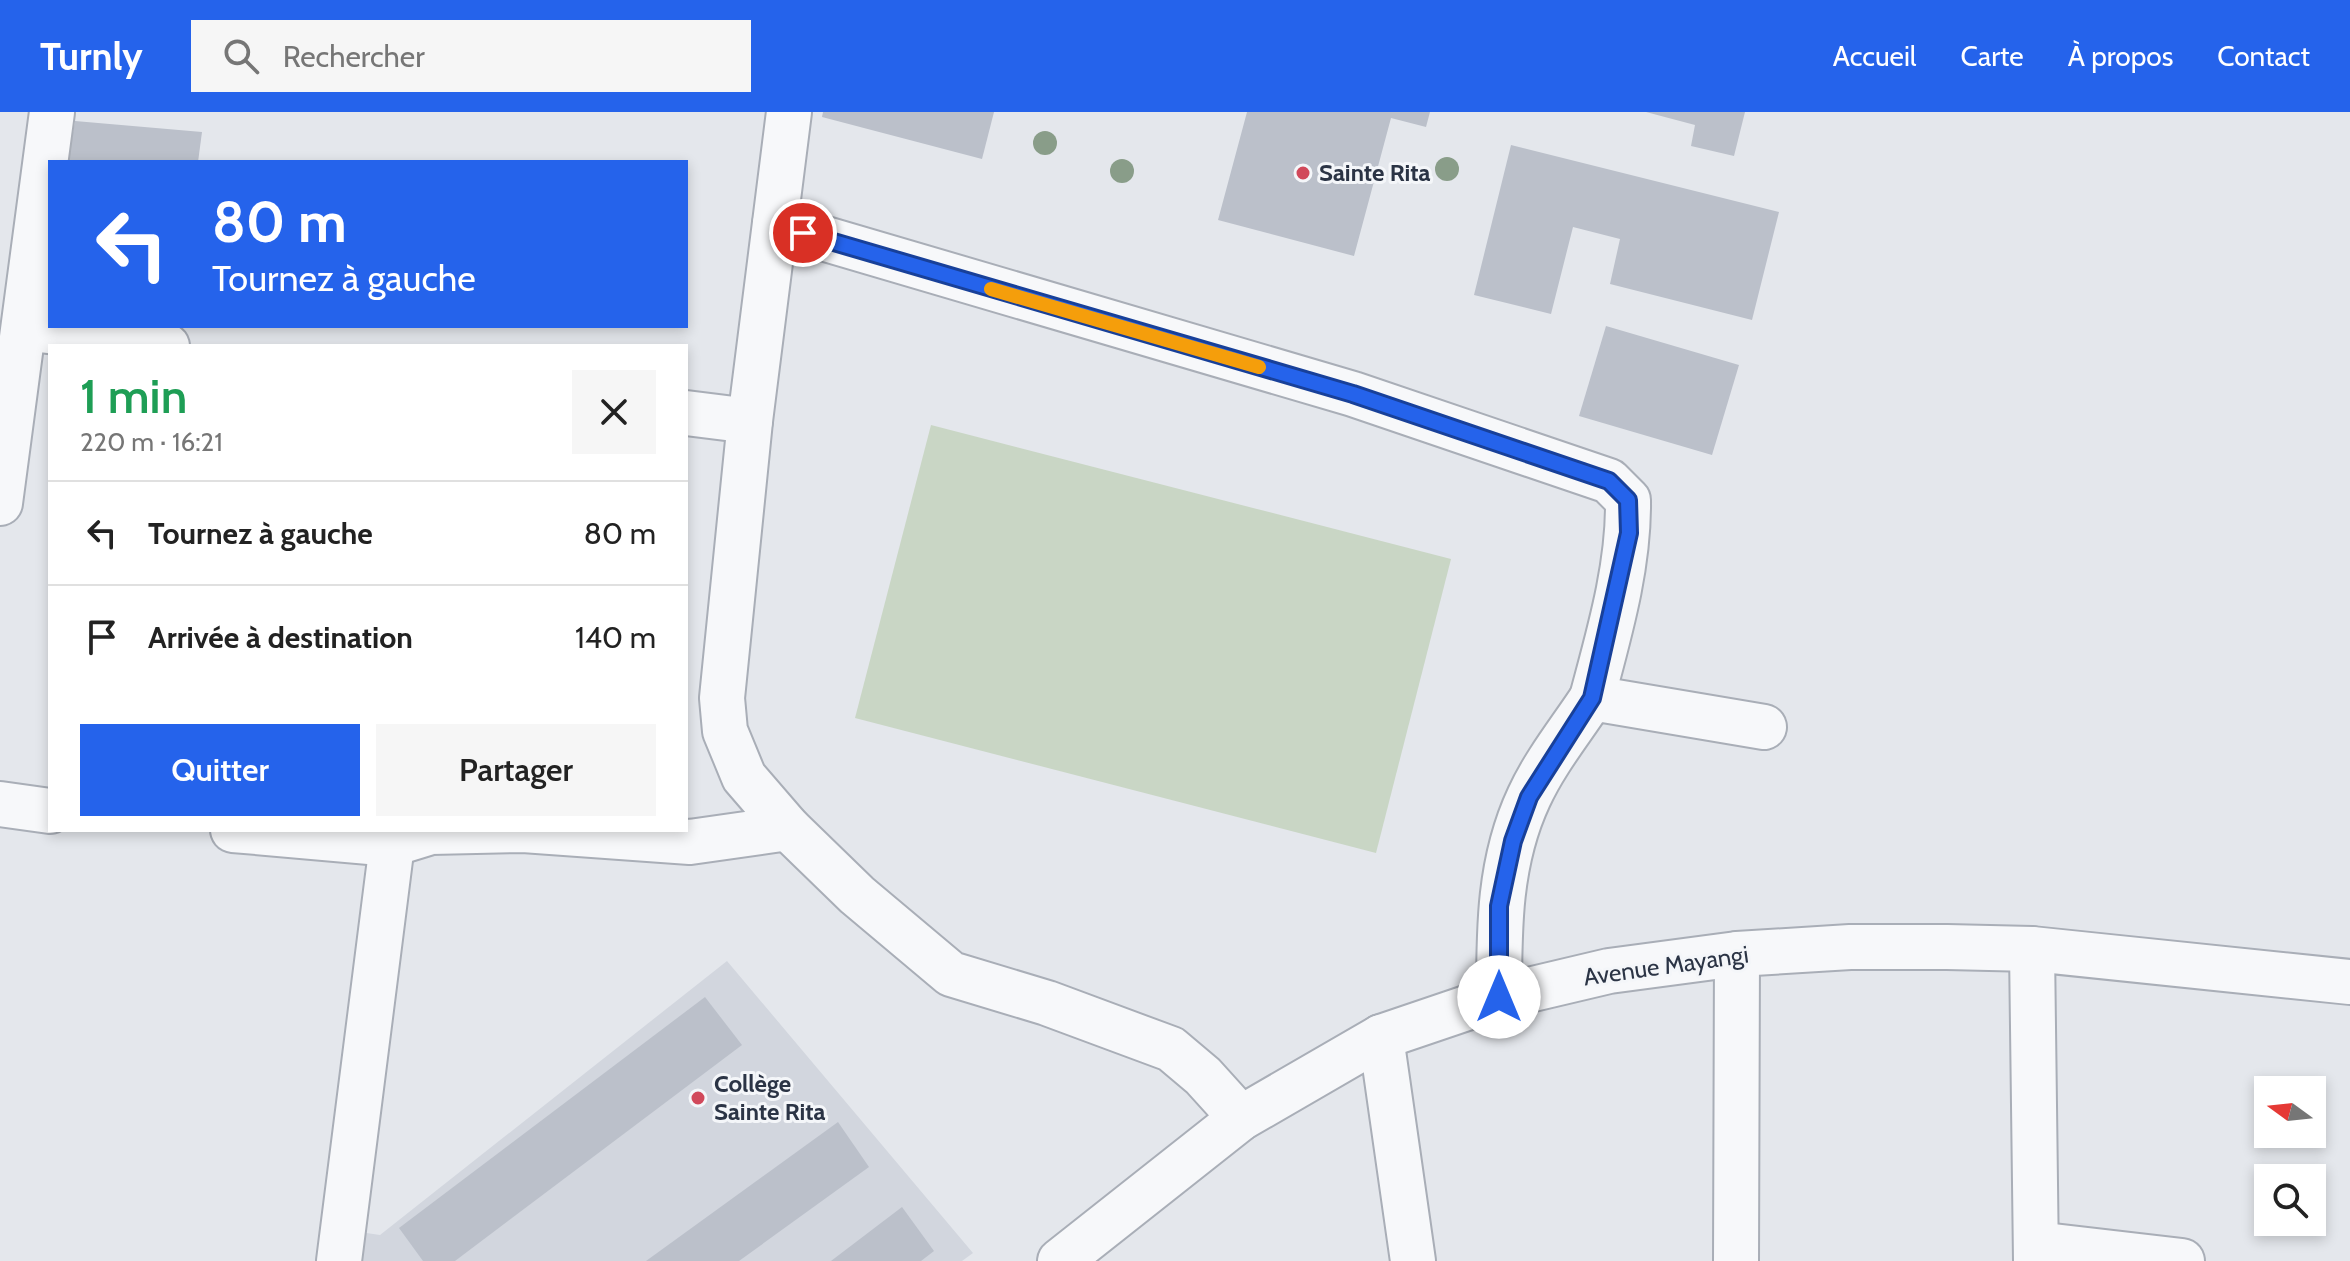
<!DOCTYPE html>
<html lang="fr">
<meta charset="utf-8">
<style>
:root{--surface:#fff;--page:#f6f6f6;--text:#222;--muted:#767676;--line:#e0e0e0;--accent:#2563eb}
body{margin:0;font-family:Cabin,sans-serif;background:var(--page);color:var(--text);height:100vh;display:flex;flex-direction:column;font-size:30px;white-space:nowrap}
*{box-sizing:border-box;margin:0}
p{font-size:26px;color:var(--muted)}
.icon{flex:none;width:44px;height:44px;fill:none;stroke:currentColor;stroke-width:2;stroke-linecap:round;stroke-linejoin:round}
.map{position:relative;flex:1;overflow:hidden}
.drawer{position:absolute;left:48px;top:232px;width:640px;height:488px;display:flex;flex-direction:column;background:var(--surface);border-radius:0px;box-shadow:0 4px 12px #0003}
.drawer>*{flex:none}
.hud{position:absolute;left:48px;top:48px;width:640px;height:168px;border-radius:0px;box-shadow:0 4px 12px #0003;background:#2563eb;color:#fff;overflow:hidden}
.needle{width:52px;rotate:285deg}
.fabs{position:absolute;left:2254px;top:964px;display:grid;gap:16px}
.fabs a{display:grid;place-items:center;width:72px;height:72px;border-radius:0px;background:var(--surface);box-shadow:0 4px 12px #0003;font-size:40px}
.pin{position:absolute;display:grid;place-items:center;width:68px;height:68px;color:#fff;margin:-34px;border:4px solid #fff;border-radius:50%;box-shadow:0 2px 8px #0007}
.me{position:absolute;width:88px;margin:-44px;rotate:0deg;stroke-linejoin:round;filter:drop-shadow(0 0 6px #0008)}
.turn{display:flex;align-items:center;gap:28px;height:168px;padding:0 32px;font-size:36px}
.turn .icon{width:104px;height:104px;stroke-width:2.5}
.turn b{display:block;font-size:56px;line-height:68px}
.round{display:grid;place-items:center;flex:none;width:84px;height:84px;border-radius:0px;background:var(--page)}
.headline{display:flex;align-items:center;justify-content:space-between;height:136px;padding:0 32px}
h1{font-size:48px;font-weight:600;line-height:60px;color:#1e9e55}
.primary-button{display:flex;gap:16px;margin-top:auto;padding:16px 32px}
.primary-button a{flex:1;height:92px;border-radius:0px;background:var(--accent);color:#fff;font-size:32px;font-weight:600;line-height:92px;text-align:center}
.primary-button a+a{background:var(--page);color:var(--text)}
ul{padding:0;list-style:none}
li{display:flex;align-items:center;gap:24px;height:104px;padding:0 32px;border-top:2px solid var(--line)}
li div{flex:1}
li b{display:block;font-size:30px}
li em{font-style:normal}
header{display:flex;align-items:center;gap:48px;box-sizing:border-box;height:112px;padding:0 40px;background:var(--accent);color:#fff}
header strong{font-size:38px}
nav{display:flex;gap:44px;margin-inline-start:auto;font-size:28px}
.search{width:560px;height:72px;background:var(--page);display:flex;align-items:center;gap:20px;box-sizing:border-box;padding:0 28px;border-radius:0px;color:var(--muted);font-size:30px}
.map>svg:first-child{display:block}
</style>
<header>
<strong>Turnly</strong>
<div class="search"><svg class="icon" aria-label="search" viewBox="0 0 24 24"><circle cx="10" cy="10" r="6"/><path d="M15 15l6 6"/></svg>Rechercher</div>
<nav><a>Accueil</a><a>Carte</a><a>À propos</a><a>Contact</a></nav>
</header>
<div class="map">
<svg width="2350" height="1149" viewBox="0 0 2350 1149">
<rect width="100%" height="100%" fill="#e4e7ec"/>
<path fill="#d2d6de" d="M727,849l246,292 -11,8h-612l3,-30 27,4z"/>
<path fill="#c9d6c5" d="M931,313l520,134 -75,294 -521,-135z"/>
<g fill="#bbc0ca">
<path d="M823,0h171l-12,47 -160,-42z"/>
<path d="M1247,0h183l-4,15 -35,-9 -37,138 -136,-36z"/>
<path d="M1646,0h99l-11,44 -43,-10 4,-21z"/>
<path d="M75,9l127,11 -4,30h-130z"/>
<path d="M1511,33l268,67 -27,108 -142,-36 10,-45 -47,-12 -22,87 -77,-19z"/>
<path d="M1606,214l133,39 -27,90 -133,-39z"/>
<path d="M705,885l37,48 -287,216h-32l-24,-33z"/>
<path d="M838,1010l31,45 -130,94h-93z"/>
<path d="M902,1095l32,44 -13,10h-90z"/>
</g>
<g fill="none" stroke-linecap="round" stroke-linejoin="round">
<g stroke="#a9aeb7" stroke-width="48">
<g id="minor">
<path d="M789,0l-39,309 -28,277 3,33 19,46 44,51 69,67 94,79 96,29 124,46 32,27 38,42"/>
<path d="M775,112l578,170 256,87 19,19c1,67 -19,134 -36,198"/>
<path d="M24,216l143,18"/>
<path d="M686,301l64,8"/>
<path d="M0,391l52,-391"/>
<path d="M0,692l50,7"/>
<path d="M233,718l159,14 39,-12 92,-2 167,12 98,-14"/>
<path d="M2032,837l4,312"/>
<path d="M1499,885c0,-69 0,-136 30,-200 16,-35 42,-67 63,-99l172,29"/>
<path d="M1381,925l32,224"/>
<path d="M2036,1132l146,17"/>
<path d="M339,1149l53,-417"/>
<path d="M1060,1149l181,-143 140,-81 118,-40 110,-26 128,-17 113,-7h97l85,2 318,33"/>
<path d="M1736,1149l1,-307"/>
</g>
</g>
<use href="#minor" stroke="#f7f8fa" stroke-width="44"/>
</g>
<g fill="#899d89">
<circle cx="1045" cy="31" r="12"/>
<circle cx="1447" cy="57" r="12"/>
<circle cx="1122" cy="59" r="12"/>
</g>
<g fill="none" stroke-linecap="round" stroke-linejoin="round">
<g stroke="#184099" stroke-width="20">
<path id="route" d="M803,121l550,161 256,87 19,19 1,33 -37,165 -63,99 -16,44 -14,65v91"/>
</g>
<use href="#route" stroke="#2563eb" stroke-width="14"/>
<path stroke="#f59e0b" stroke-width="14" d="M991,177l268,78"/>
</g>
<g fill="#d1495b" stroke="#f4f6f9" stroke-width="3">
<circle cx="1303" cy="61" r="8"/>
<circle cx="698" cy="986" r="8"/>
</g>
<g text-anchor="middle" stroke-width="6" stroke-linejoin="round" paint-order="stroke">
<g font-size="24" font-weight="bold" fill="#2b3445" stroke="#f4f6f9" text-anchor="start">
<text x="1319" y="69">Sainte Rita</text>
<text x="714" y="980">Collège<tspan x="714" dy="28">Sainte Rita</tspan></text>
</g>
<g font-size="24" fill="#2b3445" stroke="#f4f6f9">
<text transform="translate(1666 854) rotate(-8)" y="8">Avenue Mayangi</text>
</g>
</g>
</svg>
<div class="fabs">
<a><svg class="needle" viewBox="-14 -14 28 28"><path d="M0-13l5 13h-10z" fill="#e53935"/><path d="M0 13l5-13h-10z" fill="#767676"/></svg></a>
<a><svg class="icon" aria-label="search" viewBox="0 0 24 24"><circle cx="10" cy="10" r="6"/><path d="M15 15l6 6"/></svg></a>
</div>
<div class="pin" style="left:803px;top:121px;background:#d93025"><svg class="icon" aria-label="arrive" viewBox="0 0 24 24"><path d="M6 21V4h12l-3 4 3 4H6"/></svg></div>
<svg class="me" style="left:1499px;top:885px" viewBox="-20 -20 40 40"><circle r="19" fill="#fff"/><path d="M0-13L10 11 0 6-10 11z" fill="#2563eb"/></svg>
<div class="hud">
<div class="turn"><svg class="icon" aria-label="left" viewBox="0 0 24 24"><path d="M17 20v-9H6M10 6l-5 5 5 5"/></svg><div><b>80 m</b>Tournez à gauche</div></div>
</div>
<section class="drawer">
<div class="headline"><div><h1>1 min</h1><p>220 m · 16:21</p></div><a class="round"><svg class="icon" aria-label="close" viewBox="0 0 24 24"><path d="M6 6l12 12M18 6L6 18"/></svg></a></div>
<ul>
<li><svg class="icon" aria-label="left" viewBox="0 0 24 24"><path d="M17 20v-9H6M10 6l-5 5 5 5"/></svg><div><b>Tournez à gauche</b></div><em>80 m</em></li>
<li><svg class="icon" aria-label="arrive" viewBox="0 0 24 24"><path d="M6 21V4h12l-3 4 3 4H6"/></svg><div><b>Arrivée à destination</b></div><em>140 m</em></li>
</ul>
<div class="primary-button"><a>Quitter</a><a>Partager</a></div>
</section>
</div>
